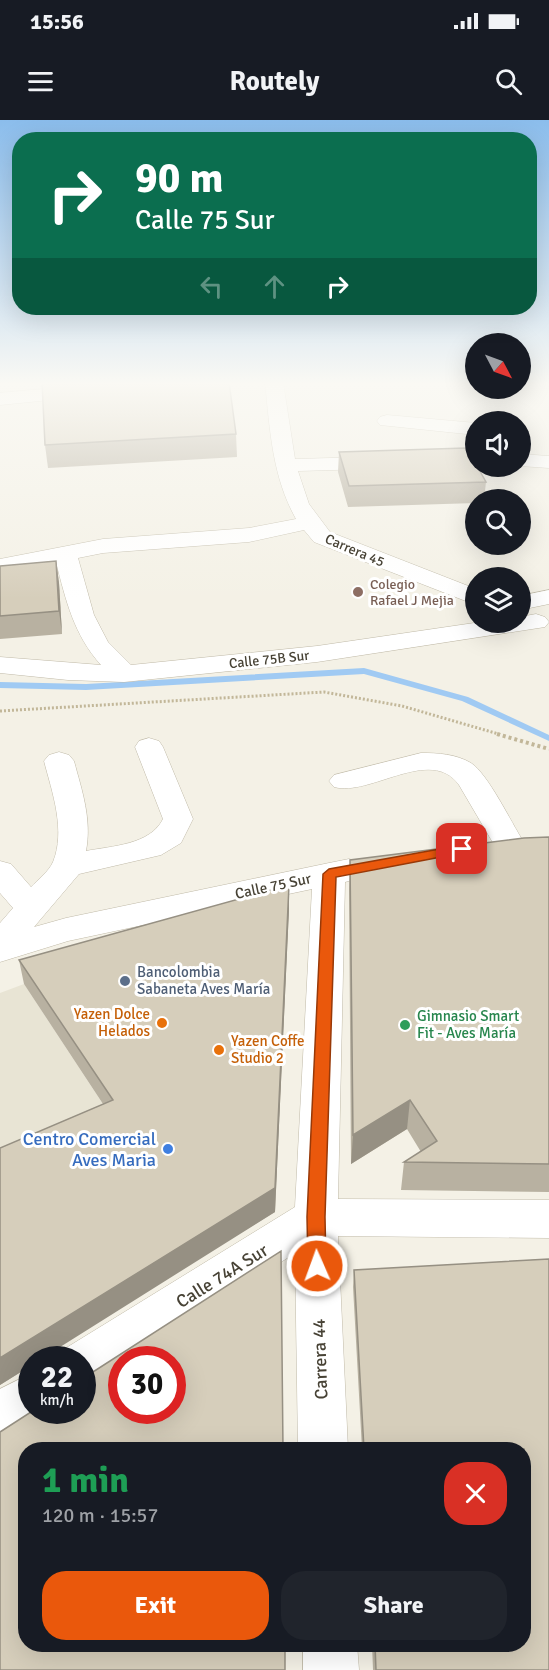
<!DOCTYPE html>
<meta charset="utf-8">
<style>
:root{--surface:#171b24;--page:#20242c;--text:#f1f3f6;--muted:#9ea1a6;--accent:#ea580c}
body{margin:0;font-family:Signika,sans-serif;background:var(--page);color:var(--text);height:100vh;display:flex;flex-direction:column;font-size:22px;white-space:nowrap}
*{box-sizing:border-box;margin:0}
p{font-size:20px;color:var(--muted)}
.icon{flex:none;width:33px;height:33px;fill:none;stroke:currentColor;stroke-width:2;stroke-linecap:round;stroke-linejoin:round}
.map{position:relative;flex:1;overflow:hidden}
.panel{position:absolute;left:18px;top:1322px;width:513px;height:210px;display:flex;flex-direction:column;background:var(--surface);border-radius:24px;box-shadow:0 6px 24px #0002}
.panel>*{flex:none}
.hud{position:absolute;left:12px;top:12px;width:525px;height:183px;border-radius:24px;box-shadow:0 6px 24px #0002;background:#0b6e4f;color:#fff;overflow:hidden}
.needle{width:39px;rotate:131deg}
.fabs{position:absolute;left:465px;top:213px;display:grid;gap:12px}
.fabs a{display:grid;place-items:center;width:66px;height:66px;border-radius:50%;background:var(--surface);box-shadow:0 6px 24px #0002;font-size:30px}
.speed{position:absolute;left:18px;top:1226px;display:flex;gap:12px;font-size:30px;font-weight:700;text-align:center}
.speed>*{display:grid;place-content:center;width:78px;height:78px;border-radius:50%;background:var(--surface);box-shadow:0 6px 24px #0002;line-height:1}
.speed small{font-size:15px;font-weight:400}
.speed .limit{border:9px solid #d22;background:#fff;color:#111}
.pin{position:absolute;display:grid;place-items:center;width:51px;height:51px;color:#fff;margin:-26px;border-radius:12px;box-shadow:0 3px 9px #0006}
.me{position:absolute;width:66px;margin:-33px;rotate:358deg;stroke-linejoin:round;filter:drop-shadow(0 0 4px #0008)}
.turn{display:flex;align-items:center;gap:21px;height:126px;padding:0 24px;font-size:27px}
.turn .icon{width:78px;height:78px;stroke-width:2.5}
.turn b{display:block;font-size:42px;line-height:51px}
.lanes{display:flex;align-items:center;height:57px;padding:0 24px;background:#0003;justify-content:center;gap:30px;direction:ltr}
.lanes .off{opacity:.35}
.round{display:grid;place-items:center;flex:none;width:63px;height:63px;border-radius:24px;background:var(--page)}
.head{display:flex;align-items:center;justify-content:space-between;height:102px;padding:0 24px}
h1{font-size:36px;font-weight:700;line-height:45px;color:#1e9e55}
.cta{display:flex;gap:12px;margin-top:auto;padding:12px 24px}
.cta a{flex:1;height:69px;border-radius:24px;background:var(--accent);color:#fff;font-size:24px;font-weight:700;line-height:69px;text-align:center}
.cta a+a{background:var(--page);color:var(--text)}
.status{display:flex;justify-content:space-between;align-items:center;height:42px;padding:0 30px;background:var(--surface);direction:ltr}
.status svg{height:16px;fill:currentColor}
header{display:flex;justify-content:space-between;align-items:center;height:78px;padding:0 24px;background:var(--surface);font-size:27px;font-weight:700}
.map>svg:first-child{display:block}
</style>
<div class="status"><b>15:56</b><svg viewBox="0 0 49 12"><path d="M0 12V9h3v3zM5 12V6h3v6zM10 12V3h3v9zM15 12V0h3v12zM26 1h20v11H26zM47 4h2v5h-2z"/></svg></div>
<header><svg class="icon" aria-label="menu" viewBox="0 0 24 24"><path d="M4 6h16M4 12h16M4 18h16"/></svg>Routely<svg class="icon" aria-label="search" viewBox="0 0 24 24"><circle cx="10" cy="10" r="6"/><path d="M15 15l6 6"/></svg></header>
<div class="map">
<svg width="549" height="1550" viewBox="0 0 549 1550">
<rect width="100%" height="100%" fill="#f4f1e6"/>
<path fill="#e8e4d4" d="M24,864l92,140 -116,50v-181z"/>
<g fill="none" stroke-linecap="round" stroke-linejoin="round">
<path fill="#a0caf3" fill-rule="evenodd" d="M364,548l104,29 81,38v6l-87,-40 -98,-27 -278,16 -86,-2v-6l86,2z"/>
<g stroke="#c0baa8" stroke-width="1">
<g id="minor">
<path d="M122,262h66l-3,4 -6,1 -179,18v-12z"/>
<path d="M265,262h18l12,77 181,-5v12l-178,5 11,33 21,28 146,57v16l-162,-63 -10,-12 -55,12 -146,11 -25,5 16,57 14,27 23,23 186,-19 164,-24h39v-5l16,-3 9,3 4,5 -4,5 -228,35 -193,20 -56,-2 -68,-7v-16l101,8c-27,-30 -35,-64 -45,-103l-56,11v-14l103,-20 146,-11 47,-9c-24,-43 -26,-89 -31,-137z"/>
<path d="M387,295l89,8v12l-96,-10 -3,-4 3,-4z"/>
<path d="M520,334l29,2v12l-29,-2z"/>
<path d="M549,470v14l-29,6v-14z"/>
<path d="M149,618l10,3 4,6 30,72 -12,24 -20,12 -82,19 -45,53 32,-9 263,-55 20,-4 11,3 5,8 -5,8 -15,4 -7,317 211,1v38l-211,-2 10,213h-50l-3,-196 -164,106h-9v6l-24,15 -16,6v-27h-21l5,-11 229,-141 17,-318 -244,52 -68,21v-39l13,-15 -13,-15v-32l11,3 20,23c7,-7 18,-16 22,-25 13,-32 -1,-70 -9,-101l5,-6 10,-3 10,3 5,6c8,30 18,58 12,90 26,-5 64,-6 77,-32l-28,-72 4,-6z"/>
<path d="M421,633c17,0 35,1 50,10 17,11 40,59 52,78l-5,7 -11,3 -11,-3 -37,-63c-28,-40 -89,12 -125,2l-5,-6 5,-6z"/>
<path d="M32,1253v37h18l-1,3 -32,20 -17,7v-51z"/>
<path d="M303,1524h54l2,26h-56z"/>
</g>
</g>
<path stroke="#c2b799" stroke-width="3" stroke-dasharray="2 2" stroke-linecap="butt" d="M0,591l324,-19 78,14 100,29"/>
<path stroke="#c2b799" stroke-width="4" stroke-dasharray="3 3" stroke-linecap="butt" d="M497,614l52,15"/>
<use href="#minor" fill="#fff" fill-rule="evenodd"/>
</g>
<g fill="#b8b1a1">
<path d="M236,314l1,23 -189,11 -3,-23z"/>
<path d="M339,332l147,30 -2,18h-8v3l-128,4 -10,-35z"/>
<path d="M56,441l3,22 3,51 -62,5v-73z"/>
<path d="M549,717v355l-148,-2 3,-28 17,-10 -14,-23 -56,35 -2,-275 1,-29z"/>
<path d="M289,765v24l-14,303 -243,147v6l-32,20v-237l103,-44 -79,-120 -5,-24z"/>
<path d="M549,1139v411h-176l-1,-26h152v-195h-162l-9,-162 1,-17z"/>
</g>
<g fill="#969083">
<path d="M56,441l3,22 3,51 -3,-23z"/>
<path d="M289,765v24l-14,303 -234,147h-9v6l-32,20v-27z"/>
<path d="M410,980l-3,29 -56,35 2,-29z"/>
</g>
<g fill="#d6cebb" stroke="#969083" stroke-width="1.5" fill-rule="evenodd">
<path d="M42,262h187l7,52 -191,11z"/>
<path d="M466,328l10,16v2h1l9,16 -137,4 -10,-34z"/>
<path d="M56,441l3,50 -59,5v-50z"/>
<path d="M549,717v327l-145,-2 33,-21 -27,-41 -57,35 -3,-275 174,-22z"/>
<path d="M289,765l-14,303 -275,170v-210l113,-48 -94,-140z"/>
<path d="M281,1131l2,198h-257v195h259v26h-285v-238l34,-22h48v-31zM122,1239h50v51h-50z"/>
<path d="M549,1139v411h-173l-1,-26h149v-195h-160l-10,-179z"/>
</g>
<linearGradient id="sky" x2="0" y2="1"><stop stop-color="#8bbdec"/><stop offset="0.55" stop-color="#faf9f4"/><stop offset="1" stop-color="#faf9f4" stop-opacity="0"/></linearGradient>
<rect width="549" height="479" fill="url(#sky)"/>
<path fill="#ea580c" stroke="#983908" stroke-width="1.5" d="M462,725l5,1 2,3 -2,3 -131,25 -11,340 1,49 -2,6 -7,3 -6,-3 -3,-6 -1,-49 16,-343 6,-5z"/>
<circle fill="#8d6e63" stroke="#fff" stroke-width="2" cx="358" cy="472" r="6"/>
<circle fill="#5c6f8a" stroke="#fff" stroke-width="2" cx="125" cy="861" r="6"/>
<g fill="#e8710a" stroke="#fff" stroke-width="2">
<circle cx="162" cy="903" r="6"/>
<circle cx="219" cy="930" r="6"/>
</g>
<circle fill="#2e9e5b" stroke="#fff" stroke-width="2" cx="405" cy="905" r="6"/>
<circle fill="#3f7fe0" stroke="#fff" stroke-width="2" cx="168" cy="1029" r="6"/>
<g text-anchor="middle" stroke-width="6" stroke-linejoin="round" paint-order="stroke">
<g font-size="14" fill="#474235" stroke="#fff">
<text transform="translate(355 430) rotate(23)" y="5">Carrera 45</text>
<text transform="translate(269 539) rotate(-6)" y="5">Calle 75B Sur</text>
</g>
<g font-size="14" fill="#785e54" stroke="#fff" text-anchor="start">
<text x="370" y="469">Colegio<tspan x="370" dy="16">Rafael J Mejia</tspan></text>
</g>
<g font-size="15" fill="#474235" stroke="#fff">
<text transform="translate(273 766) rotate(-12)" y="5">Calle 75 Sur</text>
</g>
<g font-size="15" fill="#4e5e75" stroke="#fff" text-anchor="start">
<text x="137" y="857">Bancolombia<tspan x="137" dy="17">Sabaneta Aves María</tspan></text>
</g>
<g font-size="15" fill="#c56008" stroke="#fff" text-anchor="end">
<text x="150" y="899">Yazen Dolce<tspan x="150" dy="17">Helados</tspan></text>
<text x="231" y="926" text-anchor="start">Yazen Coffe<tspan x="231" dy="17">Studio 2</tspan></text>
</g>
<g font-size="15" fill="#27864d" stroke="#fff" text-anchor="start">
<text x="417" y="901">Gimnasio Smart<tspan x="417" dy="17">Fit - Aves María</tspan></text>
</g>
<g font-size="18" fill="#366cbe" stroke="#fff" text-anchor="end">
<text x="156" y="1025">Centro Comercial<tspan x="156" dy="21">Aves Maria</tspan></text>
</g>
<g font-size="18" fill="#474235" stroke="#fff">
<text transform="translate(222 1156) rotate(-32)" y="6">Calle 74A Sur</text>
<text transform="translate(320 1239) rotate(-92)" y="6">Carrera 44</text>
</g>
</g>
</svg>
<div class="fabs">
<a><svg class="needle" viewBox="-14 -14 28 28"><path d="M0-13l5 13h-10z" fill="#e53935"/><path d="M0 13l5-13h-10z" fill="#9ea1a6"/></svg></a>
<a><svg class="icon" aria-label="sound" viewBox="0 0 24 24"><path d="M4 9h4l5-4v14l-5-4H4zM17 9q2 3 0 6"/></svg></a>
<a><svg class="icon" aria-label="search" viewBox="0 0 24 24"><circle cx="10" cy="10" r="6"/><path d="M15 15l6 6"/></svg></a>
<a><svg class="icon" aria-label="layers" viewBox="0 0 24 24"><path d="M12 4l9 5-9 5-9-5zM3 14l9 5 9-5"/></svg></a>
</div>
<div class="speed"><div>22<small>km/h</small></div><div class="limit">30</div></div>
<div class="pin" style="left:462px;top:729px;background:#d93025"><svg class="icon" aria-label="arrive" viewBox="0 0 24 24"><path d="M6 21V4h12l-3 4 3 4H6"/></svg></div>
<svg class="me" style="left:317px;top:1146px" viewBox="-20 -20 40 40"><circle r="17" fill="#ea580c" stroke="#fff" stroke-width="3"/><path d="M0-11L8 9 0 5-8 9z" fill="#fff"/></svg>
<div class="hud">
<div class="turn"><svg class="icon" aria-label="right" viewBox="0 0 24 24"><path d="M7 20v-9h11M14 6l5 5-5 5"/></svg><div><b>90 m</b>Calle 75 Sur</div></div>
<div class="lanes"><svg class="icon off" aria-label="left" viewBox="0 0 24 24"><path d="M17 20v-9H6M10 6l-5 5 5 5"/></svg><svg class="icon off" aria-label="ahead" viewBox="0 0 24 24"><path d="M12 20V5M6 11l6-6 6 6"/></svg><svg class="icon" aria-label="right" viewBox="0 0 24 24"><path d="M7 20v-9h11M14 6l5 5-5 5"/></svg></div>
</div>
<section class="panel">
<div class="head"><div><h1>1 min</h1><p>120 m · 15:57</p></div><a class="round" style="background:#d93025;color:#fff"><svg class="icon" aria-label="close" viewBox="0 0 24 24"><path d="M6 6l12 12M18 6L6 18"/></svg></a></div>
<div class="cta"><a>Exit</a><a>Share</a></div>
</section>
</div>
